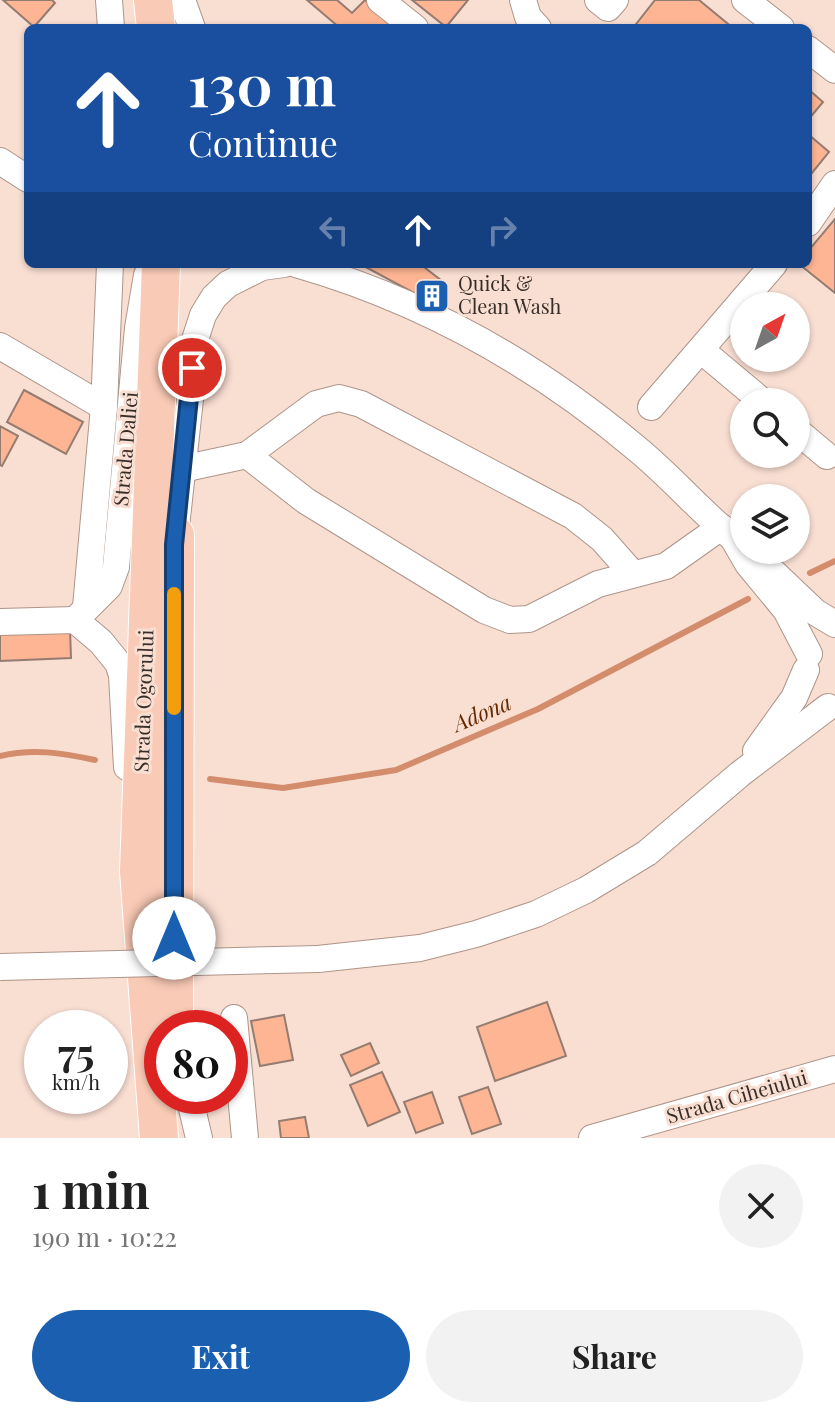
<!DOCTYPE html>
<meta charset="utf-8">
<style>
:root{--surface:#fff;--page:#f2f2f2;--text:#222;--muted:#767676;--accent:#1b60b0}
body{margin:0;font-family:"Playfair Display",serif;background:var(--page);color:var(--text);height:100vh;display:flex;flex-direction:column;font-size:30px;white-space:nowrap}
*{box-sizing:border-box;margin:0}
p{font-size:26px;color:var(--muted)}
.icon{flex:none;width:44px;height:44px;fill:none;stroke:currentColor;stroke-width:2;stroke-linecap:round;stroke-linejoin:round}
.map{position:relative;height:1138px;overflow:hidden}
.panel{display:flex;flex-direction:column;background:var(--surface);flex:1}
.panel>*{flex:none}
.banner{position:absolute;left:24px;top:24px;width:788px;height:244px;border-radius:12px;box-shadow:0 2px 6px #0004;background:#1a4fa0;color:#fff;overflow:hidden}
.needle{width:52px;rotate:40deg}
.controls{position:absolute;left:730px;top:292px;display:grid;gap:16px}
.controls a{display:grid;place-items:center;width:80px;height:80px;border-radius:50%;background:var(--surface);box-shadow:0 2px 6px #0004;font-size:40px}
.speed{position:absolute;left:24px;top:1010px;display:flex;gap:16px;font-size:40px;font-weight:700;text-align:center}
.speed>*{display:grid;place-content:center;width:104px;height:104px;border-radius:50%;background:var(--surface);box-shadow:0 2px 6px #0004;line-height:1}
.speed small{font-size:20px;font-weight:400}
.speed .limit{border:12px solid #d22;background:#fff;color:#111}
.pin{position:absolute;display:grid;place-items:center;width:68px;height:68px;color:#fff;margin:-34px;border:4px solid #fff;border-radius:50%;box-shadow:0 2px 8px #0007}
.me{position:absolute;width:88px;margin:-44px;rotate:0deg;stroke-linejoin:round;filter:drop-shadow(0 0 6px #0008)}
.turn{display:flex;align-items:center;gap:28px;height:168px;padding:0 32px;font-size:36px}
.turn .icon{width:104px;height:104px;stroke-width:2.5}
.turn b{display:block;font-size:56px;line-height:68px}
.lanes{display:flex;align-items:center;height:76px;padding:0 32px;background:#0003;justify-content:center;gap:40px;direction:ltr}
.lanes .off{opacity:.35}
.round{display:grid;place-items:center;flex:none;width:84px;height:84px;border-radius:42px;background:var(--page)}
.headline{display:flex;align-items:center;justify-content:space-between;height:136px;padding:0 32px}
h1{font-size:48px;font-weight:700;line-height:60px}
.button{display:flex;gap:16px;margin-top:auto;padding:16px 32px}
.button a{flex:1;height:92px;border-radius:48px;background:var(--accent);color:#fff;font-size:32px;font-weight:700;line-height:92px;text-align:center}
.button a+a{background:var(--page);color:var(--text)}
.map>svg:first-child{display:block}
</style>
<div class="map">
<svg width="835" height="1138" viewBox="0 0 835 1138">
<rect width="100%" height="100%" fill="#f9ded2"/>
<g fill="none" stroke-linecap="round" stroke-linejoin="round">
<g stroke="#d38d6c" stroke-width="6">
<path d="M810,573l25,-12"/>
<path d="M0,756c33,-8 62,-3 95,4"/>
<path d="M210,779l73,9 113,-18 142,-61 210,-110"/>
</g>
</g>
<g fill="#feb593" stroke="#947c71" stroke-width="2">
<path d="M3,0h49l3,3 -21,24z"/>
<path d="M307,0h30l15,13 13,-13 34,28h-59z"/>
<path d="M412,0h56l-22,27z"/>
<path d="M655,0h44l34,28h-100z"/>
<path d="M808,89l15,13 -15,18z"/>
<path d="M808,134l21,18 -21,26z"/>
<path d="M835,219v74l-36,-29h9v-13z"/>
<path d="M360,264h60l26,20 -4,24z"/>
<path d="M24,390l59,32 -17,32 -59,-32z"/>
<path d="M0,426l18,10 -16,30 -2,-1z"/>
<path d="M70,630l1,28 -71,3v-28z"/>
<path d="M547,1002l19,54 -71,25 -18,-54z"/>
<path d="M284,1015l9,45 -33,6 -9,-45z"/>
<path d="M370,1043l9,20 -28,13 -10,-21z"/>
<path d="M382,1072l18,40 -32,14 -18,-41z"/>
<path d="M488,1087l13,37 -29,10 -13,-37z"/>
<path d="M432,1092l11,31 -27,10 -12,-31z"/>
<path d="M305,1117l4,21h-28l-2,-17z"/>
</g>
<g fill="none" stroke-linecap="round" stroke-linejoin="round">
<g stroke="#ae958a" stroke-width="28">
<g id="minor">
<path d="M109,0l2,28"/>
<path d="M182,0l10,28"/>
<path d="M380,0l35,28"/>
<path d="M523,0l5,17 10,11"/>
<path d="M598,0l10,8 7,-8"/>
<path d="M745,0l36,28"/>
<path d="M808,49l27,21"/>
<path d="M0,161l28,18"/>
<path d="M808,223l27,-39"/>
<path d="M296,264c126,36 240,100 340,184 38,31 69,69 108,99"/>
<path d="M0,346l104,61"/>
<path d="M701,350l62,52"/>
<path d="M651,407l123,-143"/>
<path d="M796,430l31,26"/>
<path d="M247,455l59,46 178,109 26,10 19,-1 69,-35 68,-18 55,-39"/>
<path d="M182,469l65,-14 69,-51 23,-6 22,6 212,112 29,23 30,34"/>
<path d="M733,538l15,26 38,46 23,44"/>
<path d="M174,545l17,-155 2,-44 10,-31 11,-18 14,-13 34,-17 22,-3"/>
<path d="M774,573l41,39 20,12"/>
<path d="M86,607l18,-200 6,-143"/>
<path d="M75,620l34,-34 7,-19 22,-239 9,-53"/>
<path d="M0,622l75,-2 26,22 17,21 4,12 5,92"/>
<path d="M756,751l38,-53 12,-28"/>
<path d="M318,959l102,-11 56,-14 60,-20 50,-24 61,-37 93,-79 88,-67"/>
<path d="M234,1018l11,120"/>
<path d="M189,1096l10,42"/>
<path d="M592,1138l243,-69"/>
</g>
</g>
<g stroke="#fff" stroke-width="40">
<g id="highway">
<path d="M153,0l3,28"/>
<path d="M174,1028l1,-493"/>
<path d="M159,1138l-20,-267 22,-607"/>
</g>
</g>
<use href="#minor" stroke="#fff" stroke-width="26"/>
<use href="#highway" stroke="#f9cab5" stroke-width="38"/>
<g stroke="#ae958a" stroke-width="28" stroke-linecap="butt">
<path id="minor-bridge" d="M0,967l318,-8"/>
</g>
<use href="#minor-bridge" stroke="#fff" stroke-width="26"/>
</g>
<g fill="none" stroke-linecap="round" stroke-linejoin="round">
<g stroke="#123e72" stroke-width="20">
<path id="route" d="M174,938v-393l18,-177"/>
</g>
<use href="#route" stroke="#1b60b0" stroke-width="14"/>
<path stroke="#f59e0b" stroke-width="14" d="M174,708v-114"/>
</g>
<defs>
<g id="building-square" transform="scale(1.8)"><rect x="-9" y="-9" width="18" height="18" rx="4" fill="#1b60b0" stroke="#f9ded2"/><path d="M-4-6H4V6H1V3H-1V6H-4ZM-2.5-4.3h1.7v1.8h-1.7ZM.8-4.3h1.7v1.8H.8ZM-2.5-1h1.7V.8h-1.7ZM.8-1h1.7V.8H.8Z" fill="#fff"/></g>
</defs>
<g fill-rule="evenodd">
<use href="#building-square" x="432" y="296"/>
</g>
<g text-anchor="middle" stroke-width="6" stroke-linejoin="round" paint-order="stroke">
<g font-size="20" fill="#382e29" stroke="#f9ded2" text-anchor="start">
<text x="458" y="291">Quick &amp;<tspan x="458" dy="23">Clean Wash</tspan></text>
</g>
<g font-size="20" fill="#382e29" stroke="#f9ded2">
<text transform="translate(126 449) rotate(-85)" y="7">Strada Daliei</text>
<text transform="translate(144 701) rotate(-88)" y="7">Strada Ogorului</text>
<text transform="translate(737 1097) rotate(-16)" y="7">Strada Ciheiului</text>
</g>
<g font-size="22" font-style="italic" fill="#672801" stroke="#f9ded2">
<text transform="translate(482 713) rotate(-23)" y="8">Adona</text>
</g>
</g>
</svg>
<div class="controls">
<a><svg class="needle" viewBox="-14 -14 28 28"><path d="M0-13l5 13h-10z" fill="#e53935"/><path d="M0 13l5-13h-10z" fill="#767676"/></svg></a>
<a><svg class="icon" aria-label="search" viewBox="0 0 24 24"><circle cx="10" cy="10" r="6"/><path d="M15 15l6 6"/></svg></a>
<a><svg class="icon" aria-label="layers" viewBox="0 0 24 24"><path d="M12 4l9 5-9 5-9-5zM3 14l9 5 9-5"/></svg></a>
</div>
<div class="speed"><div>75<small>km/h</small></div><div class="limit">80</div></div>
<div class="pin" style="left:192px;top:368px;background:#d93025"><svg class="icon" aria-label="arrive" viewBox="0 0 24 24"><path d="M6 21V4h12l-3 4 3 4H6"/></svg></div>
<svg class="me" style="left:174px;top:938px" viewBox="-20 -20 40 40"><circle r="19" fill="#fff"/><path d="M0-13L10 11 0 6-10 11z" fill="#1b60b0"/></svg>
<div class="banner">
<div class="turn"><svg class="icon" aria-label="ahead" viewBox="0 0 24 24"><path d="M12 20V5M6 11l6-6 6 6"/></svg><div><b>130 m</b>Continue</div></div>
<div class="lanes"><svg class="icon off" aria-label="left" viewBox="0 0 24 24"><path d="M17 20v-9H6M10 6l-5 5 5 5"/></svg><svg class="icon" aria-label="ahead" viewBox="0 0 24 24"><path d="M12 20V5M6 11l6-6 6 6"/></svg><svg class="icon off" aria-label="right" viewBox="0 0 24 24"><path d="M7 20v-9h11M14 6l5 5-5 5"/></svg></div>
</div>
</div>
<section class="panel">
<div class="headline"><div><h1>1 min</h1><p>190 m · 10:22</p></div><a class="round"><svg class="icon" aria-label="close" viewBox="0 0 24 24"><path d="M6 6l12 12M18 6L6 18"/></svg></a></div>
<div class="button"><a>Exit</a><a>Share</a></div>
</section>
